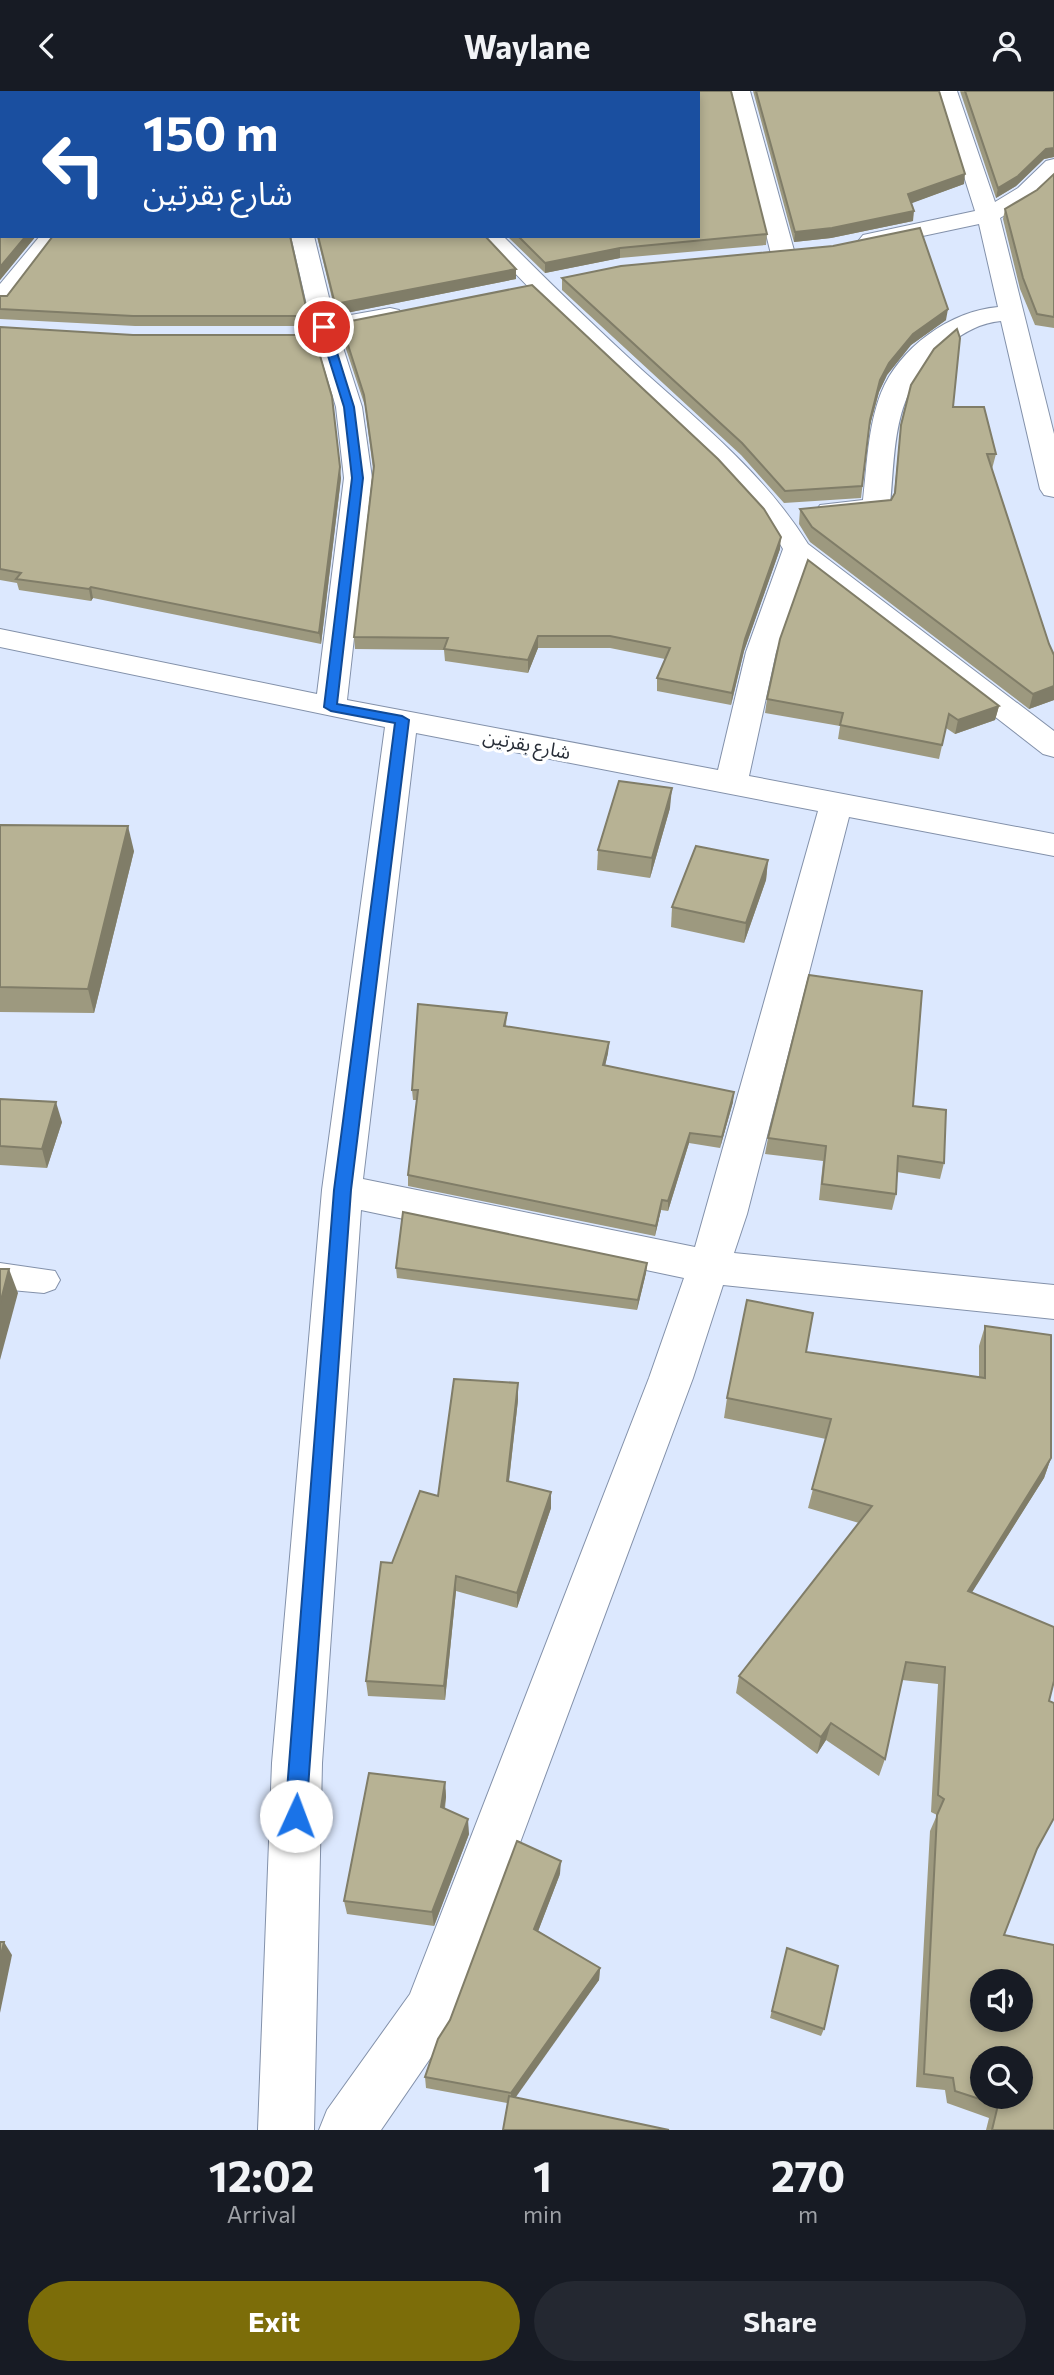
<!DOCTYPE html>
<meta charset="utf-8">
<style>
:root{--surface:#171b24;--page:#242831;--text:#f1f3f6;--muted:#9ea1a6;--accent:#7c6d09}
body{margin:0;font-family:Commissioner,"Noto Sans Arabic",sans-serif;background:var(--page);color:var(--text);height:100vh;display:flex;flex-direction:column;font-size:26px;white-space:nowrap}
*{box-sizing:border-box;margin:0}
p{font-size:23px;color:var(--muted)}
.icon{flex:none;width:38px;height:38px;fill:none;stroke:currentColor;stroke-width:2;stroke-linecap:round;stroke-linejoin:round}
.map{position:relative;height:2039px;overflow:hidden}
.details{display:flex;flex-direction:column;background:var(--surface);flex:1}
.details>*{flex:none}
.hud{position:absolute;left:0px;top:0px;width:700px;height:147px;box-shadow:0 4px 10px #0003;background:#1a4fa0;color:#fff;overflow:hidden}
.buttons{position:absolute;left:970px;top:1878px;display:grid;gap:14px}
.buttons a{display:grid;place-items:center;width:63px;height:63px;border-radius:50%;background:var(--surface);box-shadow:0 4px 10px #0003;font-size:35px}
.pin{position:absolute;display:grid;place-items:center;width:60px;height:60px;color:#fff;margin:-30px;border:4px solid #fff;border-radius:50%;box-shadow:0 2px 7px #0007}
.me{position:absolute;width:77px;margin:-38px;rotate:2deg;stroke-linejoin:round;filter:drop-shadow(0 0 5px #0008)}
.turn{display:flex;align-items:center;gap:24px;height:147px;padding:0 28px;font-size:32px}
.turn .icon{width:91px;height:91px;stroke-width:2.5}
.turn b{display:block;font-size:49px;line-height:60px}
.eta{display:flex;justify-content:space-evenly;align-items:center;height:119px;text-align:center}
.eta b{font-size:42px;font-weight:700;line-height:49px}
.cta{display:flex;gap:14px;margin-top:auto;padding:14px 28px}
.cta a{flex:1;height:80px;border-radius:42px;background:var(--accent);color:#fff;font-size:28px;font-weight:700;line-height:80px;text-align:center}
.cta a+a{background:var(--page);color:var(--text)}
header{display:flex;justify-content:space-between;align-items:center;height:91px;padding:0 28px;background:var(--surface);font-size:32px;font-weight:700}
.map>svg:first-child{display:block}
</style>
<header><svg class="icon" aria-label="back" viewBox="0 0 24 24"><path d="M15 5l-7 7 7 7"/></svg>Waylane<svg class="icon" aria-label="person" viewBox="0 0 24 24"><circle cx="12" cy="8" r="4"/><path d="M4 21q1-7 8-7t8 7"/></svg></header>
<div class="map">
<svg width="1054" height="2039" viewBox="0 0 1054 2039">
<rect width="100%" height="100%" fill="#dce8fe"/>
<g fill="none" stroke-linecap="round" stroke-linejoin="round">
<g stroke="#8391aa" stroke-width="2">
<path id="lane" d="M0,1172l55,8 5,9 -5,9 -11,4 -44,-4z"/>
</g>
<g stroke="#8391aa" stroke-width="2">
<g id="street">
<path d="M730,0h20l45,163 -4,5h-16l-4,-5z"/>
<path d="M937,0h20l38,111 23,-14 28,-27 8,-2v19l-20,20 -34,20 54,216v63l-10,-2 -4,-6 -39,-168c-21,2 -37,11 -53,24 -56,43 -52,98 -58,162l-4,6 -56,6 -10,-2 -4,-6 4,-6 43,-5c4,-35 5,-74 18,-107 18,-45 69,-82 117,-86l-19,-83 -108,23 -8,-2 -4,-5 4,-5 112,-24z"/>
<path d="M40,145h23l-54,68 -9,2v-22z"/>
<path d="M291,145h23l20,82 56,-10 9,2 3,5 -3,5 -61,12 24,75 10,71 -25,222 371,70 28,-118 37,-103 -18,-30 -46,-50 -142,-132 -98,-101h24c46,46 92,91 139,134 60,54 123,105 166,174l246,187v26l-11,-3 -238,-185 -29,83 -27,124 305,58v22l-205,-39 -102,397 -13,39 320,32v34l-331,-34 -30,93 -236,634 -8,19 -68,99h-62l8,-20 83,-116 239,-616 35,-100 -323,-68 -39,553 -8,367h-56l14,-367 50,-573 63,-463 -385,-80v-18l317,65 27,-216 -8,-71 -24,-80zM416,642l402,78 -123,436 -332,-68z"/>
</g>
</g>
<use href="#lane" fill="#fff" fill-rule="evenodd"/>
<use href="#street" fill="#fff" fill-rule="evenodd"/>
</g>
<g fill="#9d997f">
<path d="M0,0l767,143 -1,11 -146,13 -75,15 -38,-37h191l-696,-143 34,143 -36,44z"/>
<path d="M753,0h186l25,93 -53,19 2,18 -82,17 -37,4z"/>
<path d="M960,0h94v66l-10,2 -28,27 -20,12z"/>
<path d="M1054,83v154l-19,-3 -15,-36 -17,-70 2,-10 32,-19z"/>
<path d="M317,145h168l31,43 -180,36z"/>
<path d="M562,187l384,42 -35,25 -24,30 -8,17 -10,37 -8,69 -77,5 -43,-48 -179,-165z"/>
<path d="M0,205l308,20 1,10h-174l-135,-7z"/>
<path d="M341,232l439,226 -36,102 -13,54 -74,-14v-13l8,-19 -55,-11h-72l-10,25 -83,-12 -1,-11 -89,-1 -1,-12 19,-168 -8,-63 -24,-72z"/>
<path d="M0,236l341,151 -20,166 -228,-46 -2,3 -72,-11 -2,-7 -17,-3z"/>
<path d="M953,316l43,47 -4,15 57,175 5,11v45l-25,9 -219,-167 -11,-18 1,-15 91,-9 3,-6 7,-69z"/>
<path d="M767,608l232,7 -4,14 -40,14 -9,-6 -7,31 -101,-20 2,-13 -75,-13z"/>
<path d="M670,717l-20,70 -53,-8 1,-20z"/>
<path d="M0,734l134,26 -40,162 -94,-1z"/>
<path d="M768,769l-2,20 -22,63 -73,-16 1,-20z"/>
<path d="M507,922l-1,13 103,16 -1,11 -3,12 128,37 -13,46 -31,-5 -21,68 -7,-1 -6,26 -247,-50v-11l9,-75h-4l-1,-10z"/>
<path d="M0,1008l62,23 -15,46 -47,-3z"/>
<path d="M913,1015l31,57 -4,16 -43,-7 -1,22 -4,16 -73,-10 4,-39 -58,-7 3,-16z"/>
<path d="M647,1172l-1,10 -9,37 -240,-32 -1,-10z"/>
<path d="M985,1235l66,132 -7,20 -73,115 78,108 -12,148 -33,86 50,195h-68l3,-12 -42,-15 -2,-13 -29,-3 14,-256 7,-16 -6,-3 7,-128 -36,-4 -17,79 -6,17 -53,-36 -9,14 -81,-61 3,-17 120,-153 -51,-15 18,-69 -102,-21 3,-20 79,-46 173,25v-31z"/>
<path d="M518,1309l-9,81 42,27 -34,100 -61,-17 -11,109 -77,-4 -2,-15 26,-118 46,-67z"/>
<path d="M445,1691l1,15 -1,12 24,25 -35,92 -87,-12 -3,-13z"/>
<path d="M560,1783l-22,57 62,37 -1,12 -92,123 -81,-15 -1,-11z"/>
<path d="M787,1857l37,81 -3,7 -51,-18z"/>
</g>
<g fill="#807d68">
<path d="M1054,57v9l-10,2 -28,27 -20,12 2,-10 48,-39z"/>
<path d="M965,83l-1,10 -57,21 1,-11z"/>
<path d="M914,120l-1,10 -82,17 -37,4 1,-10z"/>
<path d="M26,145h10l-36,44v-13z"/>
<path d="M620,157v10l-75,15v-10z"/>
<path d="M516,178v10l-180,36 -1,-11z"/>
<path d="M948,218l-2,11 -35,25 -24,30 -8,17 -11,40 2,-12 10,-40 9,-17 24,-29z"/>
<path d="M340,376l1,11 -20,166 -2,-11z"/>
<path d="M781,446l-1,12 -36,102 -13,54 1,-12 13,-54z"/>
<path d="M91,496l2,11 -2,3 -2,-12z"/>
<path d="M538,545v12l-10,25v-13z"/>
<path d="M1054,595v14l-25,9 4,-15z"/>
<path d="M999,615l-4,14 -40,14 3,-14z"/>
<path d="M672,697l-2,20 -20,70 2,-20z"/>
<path d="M128,735l6,25 -40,162 -6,-24z"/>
<path d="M768,769l-2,20 -22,63 2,-20z"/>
<path d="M609,951l-1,11 -5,22v-10z"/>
<path d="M734,1001l-1,10 -13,46 2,-11z"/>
<path d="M56,1011l6,20 -15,46 -5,-19z"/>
<path d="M690,1042l-1,10 -21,68v-10z"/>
<path d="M662,1109l-1,10 -6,26 1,-10z"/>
<path d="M647,1172l-1,10 -9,37 1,-10z"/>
<path d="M9,1178l9,24 -18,67v-56z"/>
<path d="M518,1292v17l-11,97v-16z"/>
<path d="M1051,1367l-7,20 -83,132 7,-19z"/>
<path d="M551,1401v16l-34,100v-15z"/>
<path d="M456,1485v15l-11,109 -1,-14z"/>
<path d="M831,1632l-5,17 -9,14 4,-17z"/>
<path d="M445,1691l1,15 -4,25 -1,-15z"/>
<path d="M468,1728l1,15 -35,92 -2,-14z"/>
<path d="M561,1770l-1,13 -26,68v-13z"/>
<path d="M4,1851l8,13 -12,58v-54z"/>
<path d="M600,1877l-1,12 -88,124v-11z"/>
</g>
<g fill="#b7b294" stroke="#807d68" stroke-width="2" fill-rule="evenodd">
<path d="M0,0h731l36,143 -147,14 -75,15 -27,-27h180v-143h-696v143h24l-26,31z"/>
<path d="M756,0h183l26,83 -57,20 6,17 -82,17 -37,4z"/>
<path d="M965,0h89v57l-8,1 -28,27 -20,12z"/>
<path d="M1054,83v143l-17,-3 -14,-36 -18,-69 32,-19z"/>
<path d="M920,137l28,81 -35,25 -24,29 -9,17 -10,40 -8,66 -77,5 -43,-48 -180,-165 59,-12 212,-20z"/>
<path d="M53,145h237l18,80h-175l-133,-7v-13h7z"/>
<path d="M318,145h167l31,33 -181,35z"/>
<path d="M532,194l186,174 46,50 17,28 -36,102 -13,54 -75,-15 13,-30 -60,-12h-72l-10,24 -84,-11 4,-11 -94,-1 20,-171 -10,-71 -23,-72z"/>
<path d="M0,236l133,8h181l18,62 8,70 -21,166 -228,-46 -2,2 -73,-10 5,-6 -21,-4z"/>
<path d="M957,238l3,9 -7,69h31l12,47h-9l62,190 5,11v31l-21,8 -221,-167 -12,-18 91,-9 4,-7 6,-68 10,-40 23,-36z"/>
<path d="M808,469l191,146 -41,14 -9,-6 -7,31 -102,-20 3,-12 -76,-14 13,-60z"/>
<path d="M619,690l53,7 -20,70 -54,-8z"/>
<path d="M0,734l128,1 -40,163 -88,-2z"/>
<path d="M696,755l72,14 -22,63 -74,-16z"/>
<path d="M809,884l113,16 -9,115 33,4 -2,53 -46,-7 -2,38 -74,-10 4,-38 -58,-8z"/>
<path d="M418,913l89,9 -3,13 105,16 -6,23 131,27 -12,45 -32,-4 -22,68 -6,-1 -6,26 -248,-51 10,-85h-6z"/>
<path d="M0,1008l56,3 -14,47 -42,-3z"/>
<path d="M403,1121l244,51 -9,37 -242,-32z"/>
<path d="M0,1178h9l-9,35z"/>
<path d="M747,1209l66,13 -7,39 179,26v-52l66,9v123l-83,133 86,36v54l-5,20 5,2v115l-17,31 -33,86 50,10v185h-62l6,-25 -43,-14 -2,-13 -29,-4 13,-259 7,-16 -6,-4 7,-128 -39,-5 -21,97 -54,-36 -10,14 -82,-61 133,-170 -60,-17 19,-70 -104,-21zM982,1890h38v38h-38zM982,1967h38v39h-38z"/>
<path d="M454,1288l64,4 -11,98 44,11 -34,101 -61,-17 -12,110 -78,-5 15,-119 11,1 28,-72 18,5z"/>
<path d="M369,1682l76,9 -4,25 27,12 -36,93 -88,-11z"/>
<path d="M517,1750l44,20 -27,68 66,39 -89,125 -86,-16 13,-38 12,-19z"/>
<path d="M0,1851h4l-4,17z"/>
<path d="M787,1857l51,18 -14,63 -52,-18z"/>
<path d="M509,2005l160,34h-166z"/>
</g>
<path fill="#1a73e8" stroke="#114b97" stroke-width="2" d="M324,233l5,3 25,80 9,71 -26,226 65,12 7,4 -58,470 -45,626 -3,7 -7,3 -8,-3 -3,-7 49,-626 61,-467 -64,-12 -7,-4 28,-229 -8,-71 -25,-80z"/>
<g text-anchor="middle" stroke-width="7" stroke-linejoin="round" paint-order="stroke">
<g font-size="19" fill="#272d37" stroke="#fff">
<text transform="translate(527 653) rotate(11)" y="7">شارع بقرتين</text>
</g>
</g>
</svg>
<div class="buttons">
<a><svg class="icon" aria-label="sound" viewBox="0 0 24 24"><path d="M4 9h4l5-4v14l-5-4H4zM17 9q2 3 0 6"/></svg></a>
<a><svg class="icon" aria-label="search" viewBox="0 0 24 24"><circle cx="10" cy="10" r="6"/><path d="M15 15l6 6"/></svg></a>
</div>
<div class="pin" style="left:324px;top:236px;background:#d93025"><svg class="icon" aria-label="arrive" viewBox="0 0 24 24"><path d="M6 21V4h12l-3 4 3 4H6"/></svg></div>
<svg class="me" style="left:296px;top:1725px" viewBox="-20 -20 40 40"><circle r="19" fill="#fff"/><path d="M0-13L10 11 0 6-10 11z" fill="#1a73e8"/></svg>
<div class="hud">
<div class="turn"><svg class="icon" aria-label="left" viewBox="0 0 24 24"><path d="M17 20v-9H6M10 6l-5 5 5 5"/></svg><div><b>150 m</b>شارع بقرتين</div></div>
</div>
</div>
<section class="details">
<div class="eta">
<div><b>12:02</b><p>Arrival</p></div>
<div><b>1</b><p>min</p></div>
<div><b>270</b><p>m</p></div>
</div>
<div class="cta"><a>Exit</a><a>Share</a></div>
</section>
